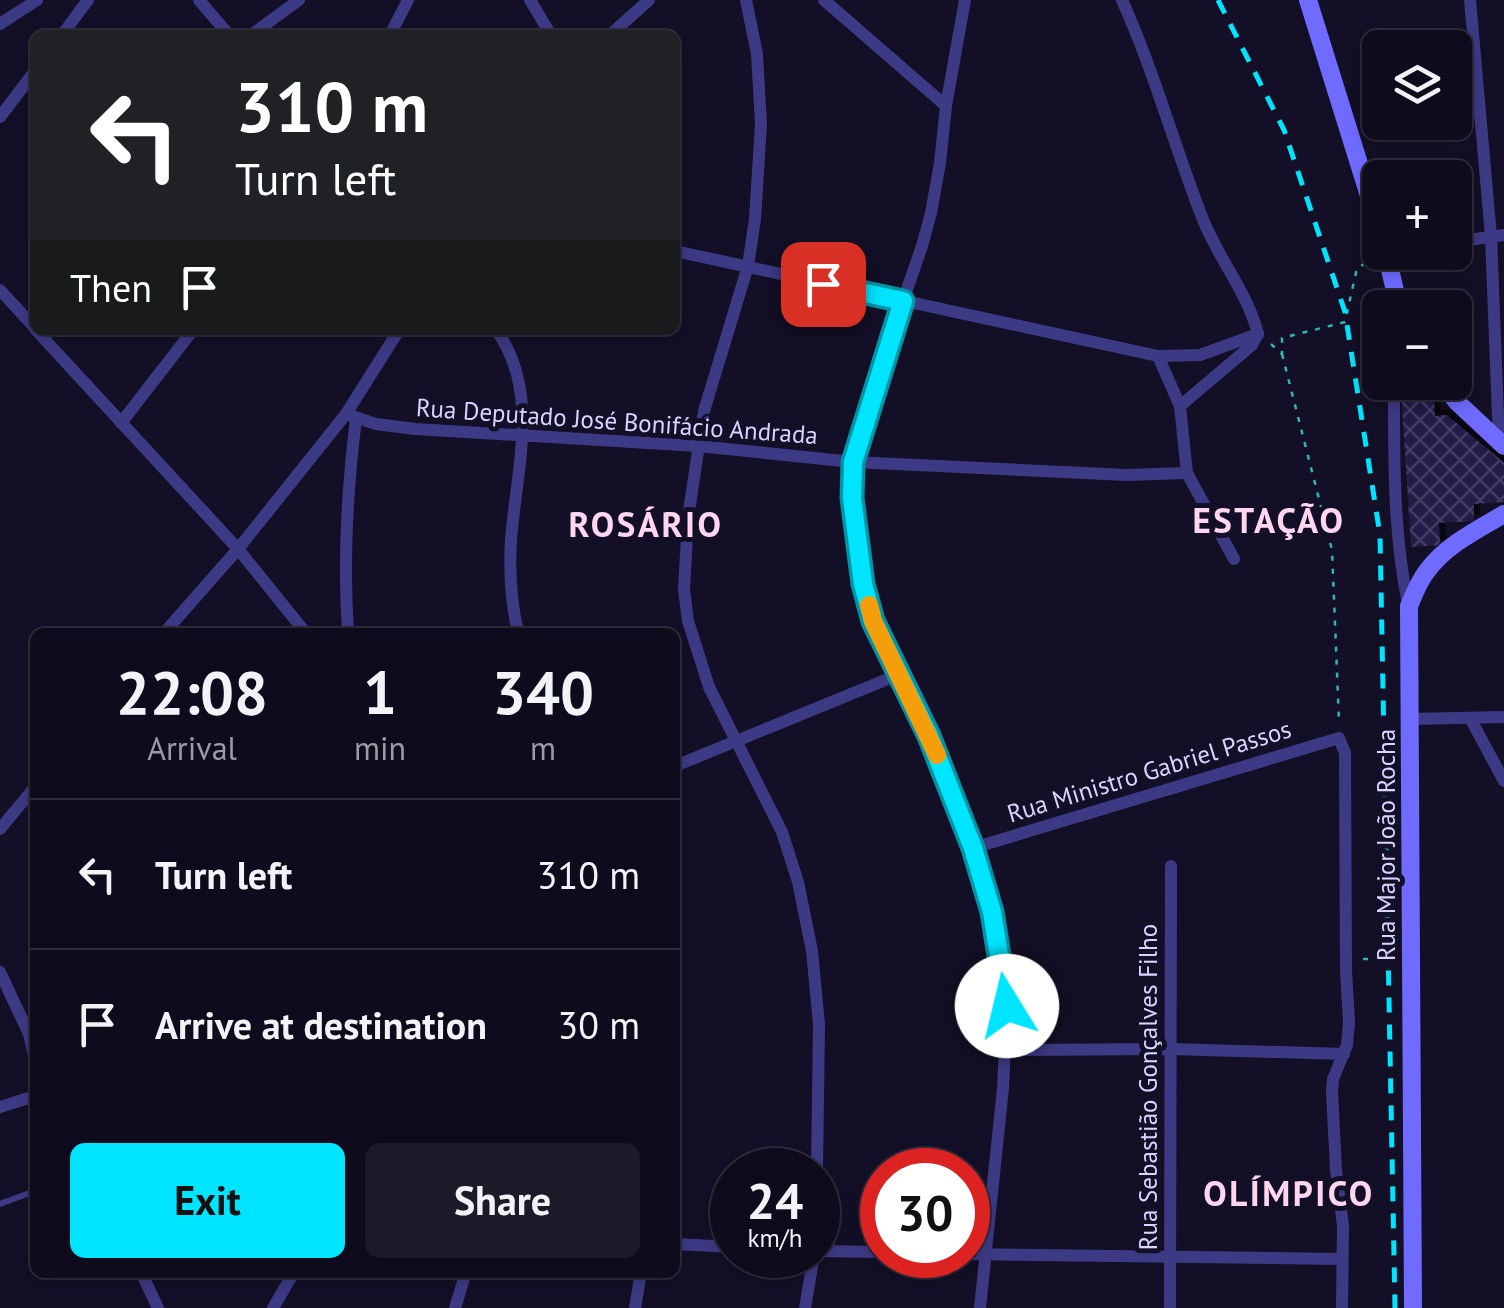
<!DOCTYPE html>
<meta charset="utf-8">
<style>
:root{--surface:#0e0b1c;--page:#1c1929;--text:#f1f3f6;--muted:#9b9ba3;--line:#2e2b3b;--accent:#00e5ff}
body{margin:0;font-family:"PT Sans",sans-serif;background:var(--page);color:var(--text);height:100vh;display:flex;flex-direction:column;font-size:38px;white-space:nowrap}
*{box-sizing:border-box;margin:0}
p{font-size:32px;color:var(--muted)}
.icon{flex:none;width:55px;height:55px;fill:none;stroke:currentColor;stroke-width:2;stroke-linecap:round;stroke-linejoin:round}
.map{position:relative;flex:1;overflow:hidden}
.sheet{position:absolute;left:30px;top:628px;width:650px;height:650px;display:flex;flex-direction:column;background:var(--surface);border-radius:15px;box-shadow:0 5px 15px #0003,0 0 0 2px var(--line)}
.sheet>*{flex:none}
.banner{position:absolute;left:30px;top:30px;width:650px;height:305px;border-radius:15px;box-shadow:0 5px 15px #0003,0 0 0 2px var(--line);background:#202124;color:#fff;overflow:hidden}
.tools{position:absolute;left:1362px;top:30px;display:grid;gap:20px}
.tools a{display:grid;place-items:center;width:110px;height:110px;border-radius:15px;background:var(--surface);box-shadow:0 5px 15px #0003,0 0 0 2px var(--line);font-size:50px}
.speed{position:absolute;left:710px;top:1148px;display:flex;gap:20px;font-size:50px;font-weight:700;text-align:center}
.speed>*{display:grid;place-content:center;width:130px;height:130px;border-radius:50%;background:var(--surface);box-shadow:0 5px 15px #0003,0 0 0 2px var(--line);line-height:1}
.speed small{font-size:25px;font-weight:400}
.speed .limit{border:15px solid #d22;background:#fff;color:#111}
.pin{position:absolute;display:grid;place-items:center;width:85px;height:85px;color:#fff;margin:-42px;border-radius:20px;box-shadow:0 5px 15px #0006}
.me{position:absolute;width:110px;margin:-55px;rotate:351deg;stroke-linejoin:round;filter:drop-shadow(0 0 8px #0008)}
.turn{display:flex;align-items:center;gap:35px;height:210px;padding:0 40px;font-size:45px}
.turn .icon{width:130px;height:130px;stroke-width:2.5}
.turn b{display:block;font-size:70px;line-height:85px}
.then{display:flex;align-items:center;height:95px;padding:0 40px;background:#0003;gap:20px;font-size:38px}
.eta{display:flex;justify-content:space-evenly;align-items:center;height:170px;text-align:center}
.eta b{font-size:60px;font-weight:600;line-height:70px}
.button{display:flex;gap:20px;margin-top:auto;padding:20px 40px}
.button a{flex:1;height:115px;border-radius:15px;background:var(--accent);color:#111;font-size:40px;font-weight:600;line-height:115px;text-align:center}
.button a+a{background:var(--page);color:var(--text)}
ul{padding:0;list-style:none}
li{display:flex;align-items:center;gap:30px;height:150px;padding:0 40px;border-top:2px solid var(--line)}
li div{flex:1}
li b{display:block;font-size:38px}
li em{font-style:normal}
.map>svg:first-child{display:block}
</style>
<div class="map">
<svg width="1504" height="1308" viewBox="0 0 1504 1308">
<defs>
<pattern id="building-cross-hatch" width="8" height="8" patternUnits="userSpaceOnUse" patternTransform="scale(2.5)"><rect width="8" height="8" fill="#241b47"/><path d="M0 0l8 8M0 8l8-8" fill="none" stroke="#433b63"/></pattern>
<filter id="shadow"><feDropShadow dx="6" dy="-6" stdDeviation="0" flood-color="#0009"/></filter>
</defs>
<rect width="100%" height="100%" fill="#130f26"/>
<path fill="url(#building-cross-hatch)" filter="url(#shadow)" d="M1433,388l2,28 12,-1 57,48v39l-30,2v17l-35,2 1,22 -29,2 -10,-157z"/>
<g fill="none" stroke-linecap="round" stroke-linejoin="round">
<g stroke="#2fb8b0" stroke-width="2.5" stroke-dasharray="5 8" stroke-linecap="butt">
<path d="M1271,344l11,10v-16l63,-16 12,-54 14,-8"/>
<path d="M1282,354l50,196 7,172"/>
<path d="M1363,959h32"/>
</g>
<path stroke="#3d3a85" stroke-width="6" d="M0,1204l35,-13"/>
<g stroke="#3d3a85" stroke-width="12">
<path d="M199,0l30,35"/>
<path d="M530,0l21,35"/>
<path d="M746,0l11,54 4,70 -6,95 -7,47 -44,145 -16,107 -4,71 4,32 21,66 73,145 16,50 14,69 7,73 -2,146"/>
<path d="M824,0l122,106"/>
<path d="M965,0l-19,106 -6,57 -9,50 -9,33 -19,55 -50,161 -1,36 11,86 10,37 56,115 44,112 19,64 15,94 -4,82 -23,220"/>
<path d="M1122,0c32,71 52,145 80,217 15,40 45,74 56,117"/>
<path d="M1470,0l21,236 8,206"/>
<path d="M0,24l37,-24"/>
<path d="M62,35l26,-35"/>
<path d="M251,35l48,-35"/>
<path d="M390,35l18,-35"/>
<path d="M610,35l39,-35"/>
<path d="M0,117l35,-46"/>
<path d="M1455,242l49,-7"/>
<path d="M675,251l483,105 42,-1 58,-21"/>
<path d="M0,290l35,38"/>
<path d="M36,330l202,219 67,83"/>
<path d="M496,330c45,60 20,142 15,210 -2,31 0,62 7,92"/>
<path d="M1158,356l22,50 7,67 47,86"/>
<path d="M1394,382c0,74 -1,150 14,222"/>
<path d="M1180,406l72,-61 6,-11"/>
<path d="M346,414l30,10 39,5 283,17 155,16 273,13 61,-2"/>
<path d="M121,423l72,-93"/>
<path d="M165,632l73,-83 108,-135 53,-84"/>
<path d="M348,632c-5,-72 -1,-141 8,-213"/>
<path d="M1470,718l34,63"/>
<path d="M1410,719l94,-2"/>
<path d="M675,766l225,-92"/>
<path d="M0,829l35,-42"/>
<path d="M973,848l366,-110 6,15 1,218 3,51 -2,23 -14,34 -1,13 4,78 7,56 -1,82"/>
<path d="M0,972l29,62 6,25"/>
<path d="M1006,1050l165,-1 173,5"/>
<path d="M0,1107l35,-11"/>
<path d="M818,1180v34"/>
<path d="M675,1244l57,3"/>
<path d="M818,1251l64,1"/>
<path d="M968,1254l374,5"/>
<path d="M141,1272l17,36"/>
<path d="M273,1308l21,-36"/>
<path d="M455,1308l11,-36"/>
<path d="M635,1308l6,-36"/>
<path d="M805,1308l9,-53"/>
<path d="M1170,1308l1,-442"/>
</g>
<g stroke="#6f6bff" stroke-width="18">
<path d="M1308,0l72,231"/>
<path d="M1386,252l10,43 5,13"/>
<path d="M1441,382l17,21 46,43"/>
<path d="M1413,1308l-4,-702c5,-12 10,-25 18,-35 19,-26 50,-41 77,-57"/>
</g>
<path stroke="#00e5ff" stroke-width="5" stroke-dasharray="15 12" stroke-linecap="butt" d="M1218,0l66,130 61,182 35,223 15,773"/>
</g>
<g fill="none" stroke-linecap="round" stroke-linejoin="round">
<g stroke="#0095a6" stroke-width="25">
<path id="route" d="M823,284l80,17 -50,161 -1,36 11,86 10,37 56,115 44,112 19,64 15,94"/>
</g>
<use href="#route" stroke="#00e5ff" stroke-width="18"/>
<path stroke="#f59e0b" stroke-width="18" d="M869,605l4,16 64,134"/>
</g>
<g text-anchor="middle" stroke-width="10" stroke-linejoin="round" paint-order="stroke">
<g font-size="25" fill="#d9d4ff" stroke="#130f26">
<text transform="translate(617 421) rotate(4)" y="9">Rua Deputado José Bonifácio Andrada</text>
<text transform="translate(1149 771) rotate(-17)" y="9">Rua Ministro Gabriel Passos</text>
<text transform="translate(1386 845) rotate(-90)" y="9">Rua Major João Rocha</text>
<text transform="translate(1148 1087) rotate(-90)" y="9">Rua Sebastião Gonçalves Filho</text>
</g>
<g font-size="35" font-weight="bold" letter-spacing="2.5" fill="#ffd6f0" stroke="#130f26">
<text x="1269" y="533">ESTAÇÃO</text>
<text x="646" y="537">ROSÁRIO</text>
<text x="1289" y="1206">OLÍMPICO</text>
</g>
</g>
</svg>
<div class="tools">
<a><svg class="icon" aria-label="layers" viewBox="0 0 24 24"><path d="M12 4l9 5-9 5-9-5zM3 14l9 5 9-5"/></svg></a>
<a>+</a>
<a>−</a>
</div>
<div class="speed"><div>24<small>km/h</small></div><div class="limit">30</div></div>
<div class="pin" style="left:823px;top:284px;background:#d93025"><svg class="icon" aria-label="arrive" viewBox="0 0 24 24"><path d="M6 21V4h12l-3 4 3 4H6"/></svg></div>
<svg class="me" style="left:1007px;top:1006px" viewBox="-20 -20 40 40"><circle r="19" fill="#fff"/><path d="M0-13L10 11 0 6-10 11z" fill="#00e5ff"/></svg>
<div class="banner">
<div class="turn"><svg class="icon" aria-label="left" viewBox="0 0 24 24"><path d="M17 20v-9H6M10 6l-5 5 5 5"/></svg><div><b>310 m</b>Turn left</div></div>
<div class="then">Then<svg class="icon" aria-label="arrive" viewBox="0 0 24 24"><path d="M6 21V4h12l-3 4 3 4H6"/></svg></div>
</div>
<section class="sheet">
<div class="eta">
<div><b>22:08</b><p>Arrival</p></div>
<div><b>1</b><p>min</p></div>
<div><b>340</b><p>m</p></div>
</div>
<ul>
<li><svg class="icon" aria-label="left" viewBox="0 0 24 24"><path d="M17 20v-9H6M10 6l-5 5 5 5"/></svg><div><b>Turn left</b></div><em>310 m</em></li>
<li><svg class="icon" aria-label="arrive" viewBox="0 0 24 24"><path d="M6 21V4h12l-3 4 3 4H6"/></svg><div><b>Arrive at destination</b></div><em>30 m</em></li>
</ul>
<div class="button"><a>Exit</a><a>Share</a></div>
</section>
</div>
